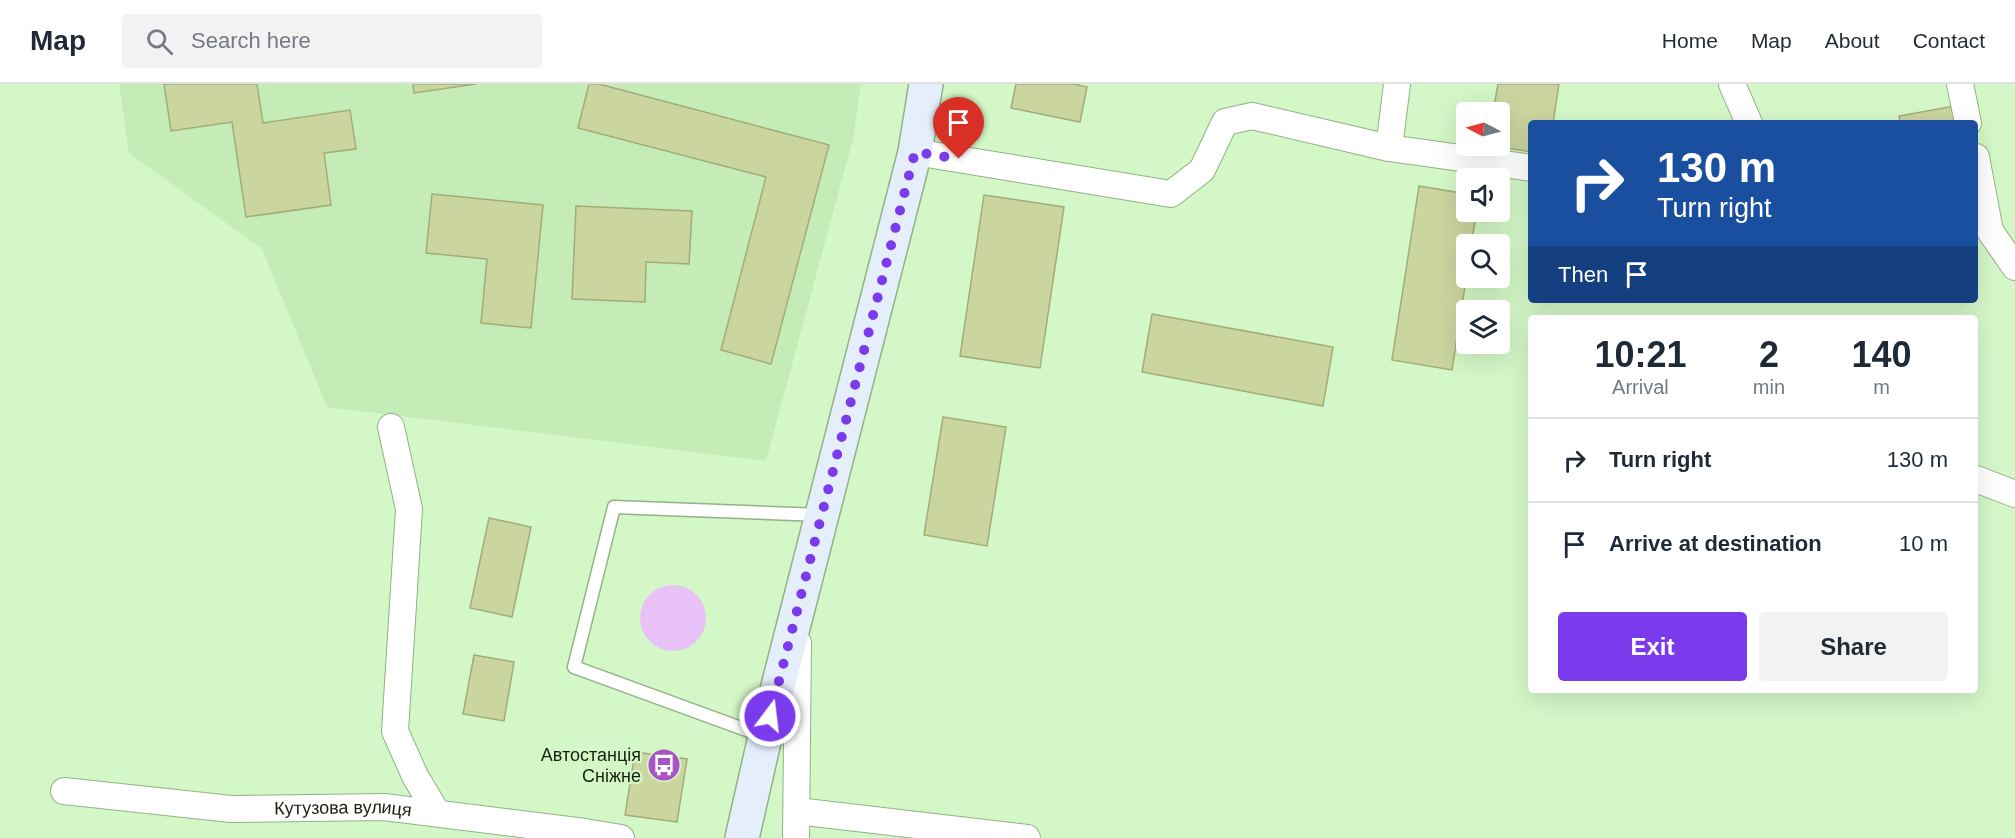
<!DOCTYPE html>
<meta charset="utf-8">
<style>
:root{--surface:#fff;--page:#f2f2f3;--text:#1f2937;--muted:#747a83;--line:#e0e1e3;--accent:#7c3aed}
body{margin:0;font-family:Arial,sans-serif;background:var(--page);color:var(--text);height:100vh;display:flex;flex-direction:column;font-size:22px;white-space:nowrap}
*{box-sizing:border-box;margin:0}
p{font-size:20px;color:var(--muted)}
.icon{flex:none;width:33px;height:33px;fill:none;stroke:currentColor;stroke-width:2;stroke-linecap:round;stroke-linejoin:round}
.map{position:relative;flex:1;overflow:hidden}
.details{position:absolute;left:1528px;top:231px;width:450px;height:378px;display:flex;flex-direction:column;background:var(--surface);border-radius:6px;box-shadow:0 6px 24px #0002}
.details>*{flex:none}
.banner{position:absolute;left:1528px;top:36px;width:450px;height:183px;border-radius:6px;box-shadow:0 6px 24px #0002;background:#1a4fa0;color:#fff;overflow:hidden}
.needle{width:39px;rotate:276deg}
.controls{position:absolute;left:1456px;top:18px;display:grid;gap:12px}
.controls a{display:grid;place-items:center;width:54px;height:54px;border-radius:6px;background:var(--surface);box-shadow:0 6px 24px #0002;font-size:30px}
.pin{position:absolute;display:grid;place-items:center;width:51px;height:51px;color:#fff;margin:-62px -26px;border-radius:50% 50% 50% 0;rotate:-45deg;box-shadow:0 0 6px #0007}
.pin .icon{rotate:45deg}
.me{position:absolute;width:66px;margin:-33px;rotate:15deg;stroke-linejoin:round;filter:drop-shadow(0 0 4px #0008)}
.turn{display:flex;align-items:center;gap:21px;height:126px;padding:0 30px;font-size:27px}
.turn .icon{width:78px;height:78px;stroke-width:2.5}
.turn b{display:block;font-size:42px;line-height:51px}
.then{display:flex;align-items:center;height:57px;padding:0 30px;background:#0003;gap:12px;font-size:22px}
.eta{display:flex;justify-content:space-evenly;align-items:center;height:102px;text-align:center}
.eta b{font-size:36px;font-weight:700;line-height:42px}
.button{display:flex;gap:12px;margin-top:auto;padding:12px 30px}
.button a{flex:1;height:69px;border-radius:6px;background:var(--accent);color:#fff;font-size:24px;font-weight:700;line-height:69px;text-align:center}
.button a+a{background:var(--page);color:var(--text)}
ul{padding:0;list-style:none}
li{display:flex;align-items:center;gap:18px;height:84px;padding:0 30px;border-top:2px solid var(--line)}
li div{flex:1}
li b{display:block;font-size:22px}
li em{font-style:normal}
header{display:flex;align-items:center;gap:36px;box-sizing:border-box;height:84px;padding:0 30px;background:var(--surface);border-bottom:2px solid var(--line)}
header strong{font-size:28px}
nav{display:flex;gap:33px;margin-inline-start:auto;font-size:21px}
.search{width:420px;height:54px;background:var(--page);display:flex;align-items:center;gap:15px;box-sizing:border-box;padding:0 21px;border-radius:6px;color:var(--muted);font-size:22px}
.map>svg:first-child{display:block}
</style>
<header>
<strong>Map</strong>
<div class="search"><svg class="icon" aria-label="search" viewBox="0 0 24 24"><circle cx="10" cy="10" r="6"/><path d="M15 15l6 6"/></svg>Search here</div>
<nav><a>Home</a><a>Map</a><a>About</a><a>Contact</a></nav>
</header>
<div class="map">
<svg width="2015" height="754" viewBox="0 0 2015 754">
<rect width="100%" height="100%" fill="#d4f7c7"/>
<path fill="#c5ecb7" d="M119,0h742l-8,55 -87,322 -439,-54 -65,-158 -133,-96z"/>
<circle fill="#e8c2f6" cx="673" cy="534" r="33"/>
<g fill="#cad59f" stroke="#a2ac77" stroke-width="1.5">
<path d="M164,0h93l6,39 87,-13 6,39 -32,4 7,52 -85,12 -14,-95 -61,9z"/>
<path d="M413,0h63l-62,9z"/>
<path d="M589,0h10l230,61 -58,219 -50,-14 45,-173 -188,-49z"/>
<path d="M1016,0h58l13,3 -7,35 -69,-14z"/>
<path d="M1498,0h61l-6,39h-21v29l-40,-6h8v-34h-7z"/>
<path d="M1954,22l3,17h-57l-1,-7z"/>
<path d="M1419,102l48,8v18h10l-6,32h-4v29l-15,97 -60,-10z"/>
<path d="M432,110l111,11 -12,123 -50,-5 6,-64 -61,-6z"/>
<path d="M984,111l80,12 -24,161 -80,-12z"/>
<path d="M576,122l116,5 -3,53 -43,-2 -1,40 -73,-3z"/>
<path d="M1152,230l181,33 -10,59 -181,-34z"/>
<path d="M943,333l63,10 -19,119 -63,-11z"/>
<path d="M489,434l42,9 -19,90 -42,-9z"/>
<path d="M474,571l40,7 -10,59 -41,-7z"/>
<path d="M635,668l52,7 -10,63 -52,-7z"/>
</g>
<g fill="none" stroke-linecap="round" stroke-linejoin="round">
<g stroke="#92b285" stroke-width="15">
<path id="lane" d="M763,652l-189,-69 40,-160 206,8"/>
</g>
<g stroke="#92b285" stroke-width="28">
<g id="street">
<path d="M1732,0l17,39"/>
<path d="M1960,0l8,39"/>
<path d="M1389,64l8,-64"/>
<path d="M915,68l256,42 31,-24 23,-48 27,-6 137,32 143,20"/>
<path d="M1976,73l14,74 25,36"/>
<path d="M391,343l18,82 -14,222 20,45 22,37"/>
<path d="M1976,395l39,15"/>
<path id="s1" d="M64,707l167,18 153,-2 201,25 36,6"/>
<path d="M797,727l230,27"/>
<path d="M796,754l2,-195"/>
</g>
</g>
<g stroke="#92b285" stroke-width="36">
<path id="secondary" d="M742,754l23,-101 150,-585 11,-68"/>
</g>
<use href="#lane" stroke="#fff" stroke-width="12"/>
<use href="#street" stroke="#fff" stroke-width="26"/>
<use href="#secondary" stroke="#e5eefb" stroke-width="33"/>
</g>
<g fill="none" stroke-linecap="round" stroke-linejoin="round">
<path stroke="#7c3aed" stroke-width="10" stroke-dasharray="0 18" d="M770,632l145,-564 44,7"/>
</g>
<defs>
<g id="bus-disc" transform="scale(1.725)"><circle r="9.5" fill="#a854c3" stroke="#d4f7c7"/><path d="M-5-6H5V4H4V6H2V4H-2V6H-4V4H-5ZM-3.5-4V0h7V-4ZM-3.5 1.2v1.5H-2V1.2ZM2 1.2v1.5H3.5V1.2Z" fill="#fff"/></g>
</defs>
<g fill-rule="evenodd">
<use href="#bus-disc" x="664" y="681"/>
</g>
<g text-anchor="middle" stroke-width="4.5" stroke-linejoin="round" paint-order="stroke">
<g font-size="18" fill="#162210" stroke="#d4f7c7" text-anchor="end">
<text x="641" y="677">Автостанція<tspan x="641" dy="21">Сніжне</tspan></text>
</g>
<g font-size="18" fill="#162210" stroke="#d4f7c7">
<text dy="6" stroke="none"><textPath href="#s1" startOffset="280">Кутузова вулиця</textPath></text>
</g>
</g>
</svg>
<div class="controls">
<a><svg class="needle" viewBox="-14 -14 28 28"><path d="M0-13l5 13h-10z" fill="#e53935"/><path d="M0 13l5-13h-10z" fill="#747a83"/></svg></a>
<a><svg class="icon" aria-label="sound" viewBox="0 0 24 24"><path d="M4 9h4l5-4v14l-5-4H4zM17 9q2 3 0 6"/></svg></a>
<a><svg class="icon" aria-label="search" viewBox="0 0 24 24"><circle cx="10" cy="10" r="6"/><path d="M15 15l6 6"/></svg></a>
<a><svg class="icon" aria-label="layers" viewBox="0 0 24 24"><path d="M12 4l9 5-9 5-9-5zM3 14l9 5 9-5"/></svg></a>
</div>
<div class="pin" style="left:959px;top:75px;background:#d93025"><svg class="icon" aria-label="arrive" viewBox="0 0 24 24"><path d="M6 21V4h12l-3 4 3 4H6"/></svg></div>
<svg class="me" style="left:770px;top:632px" viewBox="-20 -20 40 40"><circle r="17" fill="#7c3aed" stroke="#fff" stroke-width="3"/><path d="M0-11L8 9 0 5-8 9z" fill="#fff"/></svg>
<div class="banner">
<div class="turn"><svg class="icon" aria-label="right" viewBox="0 0 24 24"><path d="M7 20v-9h11M14 6l5 5-5 5"/></svg><div><b>130 m</b>Turn right</div></div>
<div class="then">Then<svg class="icon" aria-label="arrive" viewBox="0 0 24 24"><path d="M6 21V4h12l-3 4 3 4H6"/></svg></div>
</div>
<section class="details">
<div class="eta">
<div><b>10:21</b><p>Arrival</p></div>
<div><b>2</b><p>min</p></div>
<div><b>140</b><p>m</p></div>
</div>
<ul>
<li><svg class="icon" aria-label="right" viewBox="0 0 24 24"><path d="M7 20v-9h11M14 6l5 5-5 5"/></svg><div><b>Turn right</b></div><em>130 m</em></li>
<li><svg class="icon" aria-label="arrive" viewBox="0 0 24 24"><path d="M6 21V4h12l-3 4 3 4H6"/></svg><div><b>Arrive at destination</b></div><em>10 m</em></li>
</ul>
<div class="button"><a>Exit</a><a>Share</a></div>
</section>
</div>
